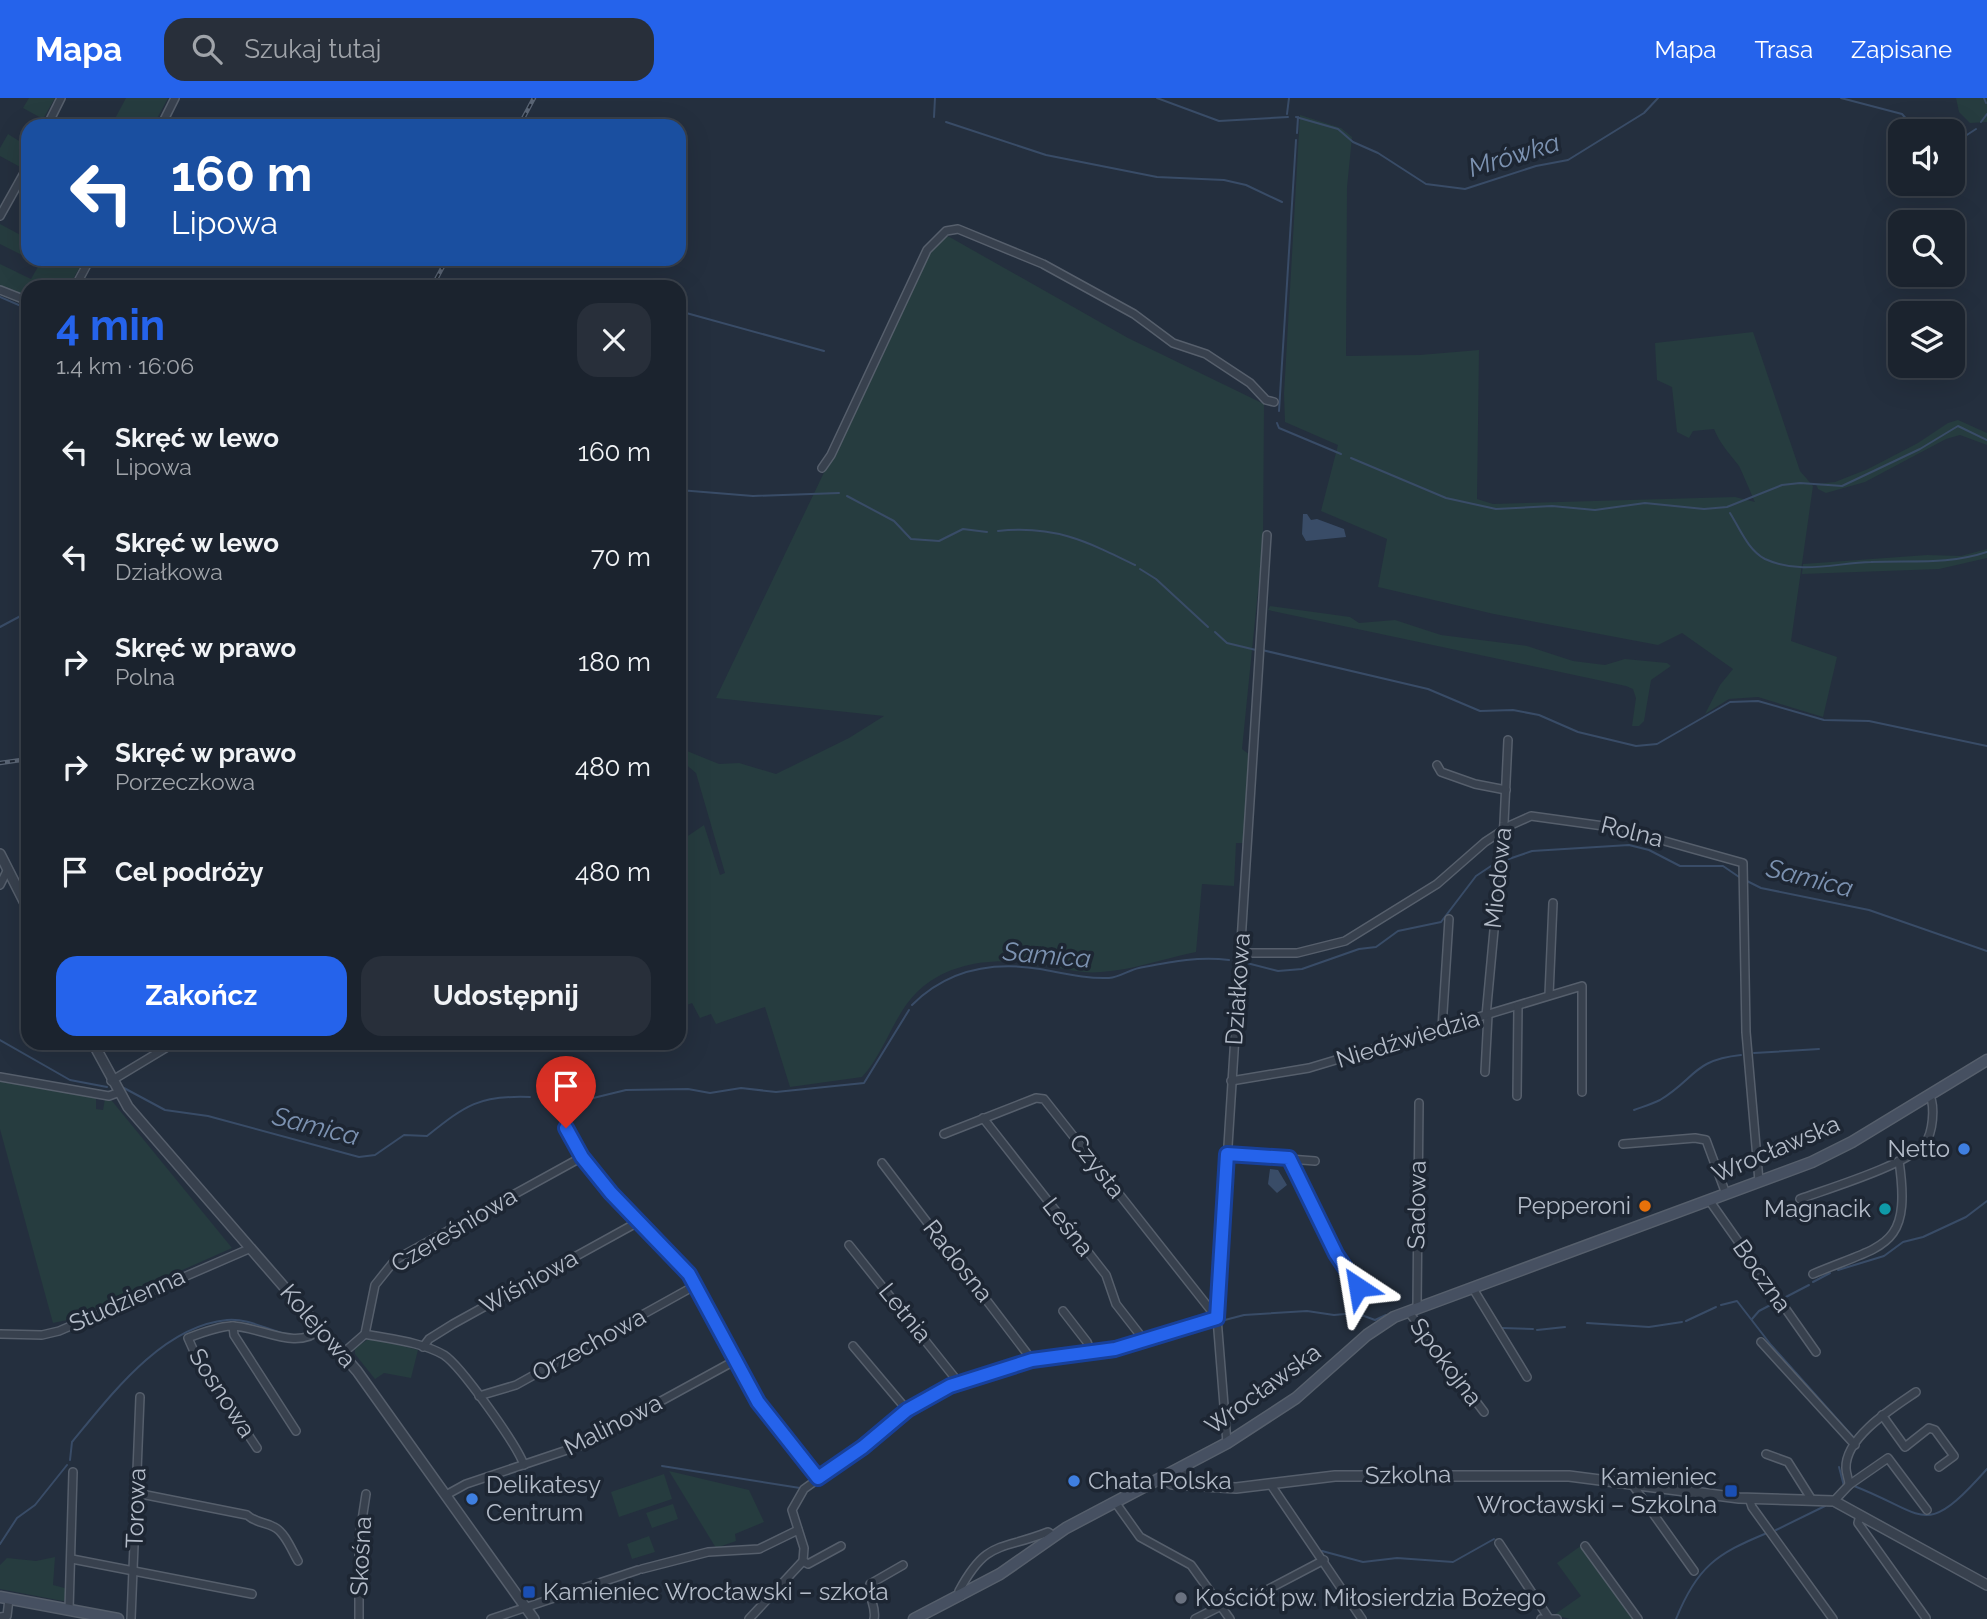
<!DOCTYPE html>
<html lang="pl">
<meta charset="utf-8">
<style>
:root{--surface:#1b232e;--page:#282f3a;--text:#f1f3f6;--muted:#a0a4aa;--line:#39404a;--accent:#2563eb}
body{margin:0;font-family:Raleway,sans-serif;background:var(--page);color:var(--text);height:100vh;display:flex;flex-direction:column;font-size:26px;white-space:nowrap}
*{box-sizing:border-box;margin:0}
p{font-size:23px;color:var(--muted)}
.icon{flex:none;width:38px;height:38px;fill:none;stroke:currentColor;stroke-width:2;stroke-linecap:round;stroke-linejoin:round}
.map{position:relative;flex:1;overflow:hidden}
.side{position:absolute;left:21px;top:182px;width:665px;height:770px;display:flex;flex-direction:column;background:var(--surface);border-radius:21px;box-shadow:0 7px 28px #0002,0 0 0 2px var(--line)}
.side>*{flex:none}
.banner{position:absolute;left:21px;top:21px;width:665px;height:147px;border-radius:21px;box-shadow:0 7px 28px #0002,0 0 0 2px var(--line);background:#1a4fa0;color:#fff;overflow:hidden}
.tools{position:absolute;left:1888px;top:21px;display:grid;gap:14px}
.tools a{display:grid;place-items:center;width:77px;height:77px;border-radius:14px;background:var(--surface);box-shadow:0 7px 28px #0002,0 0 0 2px var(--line);font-size:35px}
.pin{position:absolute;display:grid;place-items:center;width:60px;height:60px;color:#fff;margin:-72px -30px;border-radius:50% 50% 50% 0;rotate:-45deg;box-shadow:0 0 7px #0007}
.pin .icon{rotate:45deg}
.me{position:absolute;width:77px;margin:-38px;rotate:327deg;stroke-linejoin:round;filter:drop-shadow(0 0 5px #0008)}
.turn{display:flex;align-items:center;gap:24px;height:147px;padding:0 35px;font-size:32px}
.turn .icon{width:91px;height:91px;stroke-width:2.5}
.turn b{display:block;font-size:49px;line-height:60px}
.round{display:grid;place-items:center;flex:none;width:74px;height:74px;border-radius:21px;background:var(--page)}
.head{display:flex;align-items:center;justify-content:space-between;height:119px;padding:0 35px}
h1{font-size:42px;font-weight:700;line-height:52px;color:var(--accent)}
.primary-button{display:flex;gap:14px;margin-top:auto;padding:14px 35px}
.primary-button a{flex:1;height:80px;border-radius:21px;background:var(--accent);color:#fff;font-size:28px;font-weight:700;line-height:80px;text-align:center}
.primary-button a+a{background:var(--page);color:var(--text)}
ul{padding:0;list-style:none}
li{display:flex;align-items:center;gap:21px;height:105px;padding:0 35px}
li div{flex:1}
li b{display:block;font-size:26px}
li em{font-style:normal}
header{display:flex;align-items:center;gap:42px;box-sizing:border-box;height:98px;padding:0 35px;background:var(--accent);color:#fff}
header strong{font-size:33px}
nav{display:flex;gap:38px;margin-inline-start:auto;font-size:24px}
.search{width:490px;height:63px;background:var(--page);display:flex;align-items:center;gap:18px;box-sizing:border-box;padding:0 24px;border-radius:21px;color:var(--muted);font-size:26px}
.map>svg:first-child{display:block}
</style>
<header>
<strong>Mapa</strong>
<div class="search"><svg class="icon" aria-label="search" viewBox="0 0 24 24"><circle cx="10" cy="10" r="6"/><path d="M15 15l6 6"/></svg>Szukaj tutaj</div>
<nav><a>Mapa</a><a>Trasa</a><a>Zapisane</a></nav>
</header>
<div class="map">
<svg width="1987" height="1521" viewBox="0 0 1987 1521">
<rect width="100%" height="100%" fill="#242f3e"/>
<g fill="#263c3f">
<path d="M29,0h26l-12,21 -20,-11z"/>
<path d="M126,0h42l-15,28h-42z"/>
<path d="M1956,0h31v24l-17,1 -11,-11z"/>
<path d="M1300,17l41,13 11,9 -5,50 -1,169 74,-1 59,-5 -2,149 16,5 242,-7 20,5c-3,-6 -14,-33 -16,-36 -10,-13 -19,-22 -25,-37l-21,2 -4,7 -12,-6 -5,-45 -15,-7 -2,-37 98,-11 47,139 13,15 -22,155 46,16 -14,60 -65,-20 -29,2 -24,15 15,-29 13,-16 -51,-36 -24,12 -164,-31 -116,-27 9,-48 -66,-28 17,-66 -53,-23 -1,-28z"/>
<path d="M8,36l19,12 -2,4 3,6 -6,12 -22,-12v-8z"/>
<path d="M0,126l28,15v19l-28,-14z"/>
<path d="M946,137l182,103 136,66 -1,137 -21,208 8,6 -6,88h-8l-2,43 -32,-2 -6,68c-31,6 -63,18 -95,20 -19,2 -39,-4 -58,-7 -43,-8 -93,-5 -126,27 -24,24 -32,60 -55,85l-72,10 -25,-80 -49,17 -5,-10 -11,4 -8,-15 -13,5v-166l25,-17 16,50 5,-2 -29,-100 -13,-11 -4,-10 3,-3 37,15 20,-1 37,11 73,-36 35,-22 -168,-18 217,-453z"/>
<path d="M29,161h55l-15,28h-41v11l-28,-11v-23l31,15 8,-14z"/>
<path d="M1958,322l29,13v12l-27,-10 -14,4 -81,43 -39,11 -8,-4 -2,-5 19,-2 33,-13 50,-26 30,-20z"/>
<path d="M1987,451v9l-48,11 -137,5 1,-10 124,-9 34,1z"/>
<path d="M1270,508l80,11 9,6 36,-3 46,15 86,11 46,15 32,4 20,-6 42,4 4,3 -20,14 -7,41 -5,5h-7l4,-28 -3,-9 -7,-3 -358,-76z"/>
<path d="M0,982l96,17v12l7,1 2,-11 7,2 120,147 -160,71 -19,4 -53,-194z"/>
<path d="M370,1240l48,12 -7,28 -27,-5 -9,6 -20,-25v-6z"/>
<path d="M669,1373l80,19 15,32 -29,12 1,7 -20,7z"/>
<path d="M664,1376l8,25 -53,18 -8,-25z"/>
<path d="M673,1406l5,15 -26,9 -6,-15z"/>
<path d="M649,1438l6,16 -23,7 -5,-15z"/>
<path d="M1582,1447l54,74h-66l-16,-4 27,-19 -24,-33z"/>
<path d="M55,1459l-2,28 15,4v13l-68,-13v-24l7,-7 29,3z"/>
</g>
<g fill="#394c67">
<path d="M1303,416h4l4,6 6,-1 27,10 2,8 -40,4 -4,-7z"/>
<path d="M1270,1071l8,1 9,15 -10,8 -9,-9z"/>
</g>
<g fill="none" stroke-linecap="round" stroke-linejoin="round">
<g stroke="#394c67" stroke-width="2">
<path d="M1157,0l62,23 69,-4"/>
<path d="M1841,0l61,16 15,17"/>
<path d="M1984,0l2,5"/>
<path d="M1287,16l2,-16"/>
<path d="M934,19l1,-19"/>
<path d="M1296,19l42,12 15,13 25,11 48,31 39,5 71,-23 32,-6 76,-47 14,-15"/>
<path d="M946,24l100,33 111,22 67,3 22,5 36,17"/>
<path d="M1981,24l6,-8"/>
<path d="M1297,35l1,-16"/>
<path d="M1953,46l23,-15"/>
<path d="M0,199l28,12"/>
<path d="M679,213l145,40"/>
<path d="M1279,313l17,-271"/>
<path d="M1277,325l2,5 62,26"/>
<path d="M1351,360l95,40 50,11 56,-3 43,4 50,-7 59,6 23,-2 55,-22 18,-2 42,3 78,-37 38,-23 29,14"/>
<path d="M679,392l74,6 86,-3"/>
<path d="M847,398l47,25 17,18 28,2 24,-12 24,3"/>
<path d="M1730,415c10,16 18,37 35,46 35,16 70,4 106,3 40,-2 77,3 116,-10"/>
<path d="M998,433c56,-6 88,10 137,34"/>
<path d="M1140,471l16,10 52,48"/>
<path d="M0,529l28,-15"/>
<path d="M1215,534l12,11 29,7"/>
<path d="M1262,552l166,39 52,22 33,-1 26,5 39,17 58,14 21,-2 73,-42 28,-1 66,19 45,1 118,25"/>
<path d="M1503,763l29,-10 97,-6 20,5 31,16h43l19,13"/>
<path d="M1747,783l14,7 108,22 118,41"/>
<path d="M1243,864l35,9 24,-2 57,-20 17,-2 22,-16 43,-9 35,-46 18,-12"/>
<path d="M912,907c35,-35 79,-44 128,-36 23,4 45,10 69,9 11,-1 20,-8 30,-10 31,-6 59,-12 90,-8"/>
<path d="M0,942l70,40 37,7"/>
<path d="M1754,955l65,-4"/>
<path d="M124,990l41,22 43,6 151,41 16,-2 29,-20 23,1c39,-31 52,-41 103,-39"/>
<path d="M559,1003l26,-1 41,-10 62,-1 22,4 31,-5 35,4 88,-9 45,-73"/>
<path d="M1634,1012c8,-3 18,-6 26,-10 36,-22 33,-40 81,-45"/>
<path d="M1838,1172l46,-14 19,-14 20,-5 43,-20 21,-16"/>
<path d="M1813,1184l17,-9"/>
<path d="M1782,1201l27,-14"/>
<path d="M1721,1207l16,-4 34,44 83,93"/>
<path d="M1752,1221l7,-8 17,-9"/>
<path d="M1221,1223l23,-6 63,-4 27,4 22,-2 19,7 11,-5"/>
<path d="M1686,1223l30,-14"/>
<path d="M1587,1225l62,4 33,-5"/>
<path d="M1502,1230l31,1"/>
<path d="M1537,1232l28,-3"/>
<path d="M1013,1274l36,-11 65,-4 96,-32"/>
<path d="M968,1288l35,-12"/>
<path d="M70,1362l2,-18c39,-47 90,-116 155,-122 22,-2 42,11 63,15"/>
<path d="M662,1368l138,22"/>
<path d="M846,1369l81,-64 31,-13"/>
<path d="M1839,1369l5,19"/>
<path d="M1854,1388c73,28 69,55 133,-17"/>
<path d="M1776,1432l49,-24"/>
<path d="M0,1446l17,-26 18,-13 32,-40"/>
<path d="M1322,1453l41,11 34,-4 56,4 41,-23"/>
<path d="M1676,1521c21,-52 40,-65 91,-86"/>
</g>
<g stroke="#565f6c" stroke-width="10">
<g id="minor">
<path d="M47,28l14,-28"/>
<path d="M161,28l14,-28"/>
<path d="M0,118l28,-50"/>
<path d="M75,189l15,-28"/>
<path d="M0,192l28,11"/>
<path d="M822,370l9,-13 96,-205 19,-19 12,-2 85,35 91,50 39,29 33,11 44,29 16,17 8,2"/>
<path d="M1437,667l4,7 34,12 31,6"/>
<path d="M0,787l8,-16"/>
<path d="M1240,855h57l48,-12 92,-57 48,-42 26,-17 20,-9 87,12 125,35 3,169 13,149"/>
<path d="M1549,897l4,-92"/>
<path d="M1486,918l18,-193 4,-83"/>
<path d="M1442,930l7,-109"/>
<path d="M1485,974l3,-57"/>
<path d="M0,979l109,19 8,-3"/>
<path d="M111,983l63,-38"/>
<path d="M1231,983l78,-13 273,-82v106"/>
<path d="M1517,998l1,-90"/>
<path d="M983,1020l123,157 10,29 28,36"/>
<path d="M566,1030l16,29 29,36 78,81 70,127 59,77"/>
<path d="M944,1036l92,-36 8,1 173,219"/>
<path d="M1623,1046l72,-6 11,2 20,54"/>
<path d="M1226,1056l89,7"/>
<path d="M1289,1060l47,96 22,33"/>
<path d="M882,1065l150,197"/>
<path d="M1800,1101c27,-10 110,-35 125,-56 8,-10 10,-36 5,-47"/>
<path d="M1709,1102l107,152"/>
<path d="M849,1147l110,138"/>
<path d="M1813,1176c70,-30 99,-24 86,-113"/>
<path d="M1472,1189l55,90"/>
<path d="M1417,1209l2,-204"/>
<path d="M1063,1213l24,31 5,12"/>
<path d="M1408,1213l76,101"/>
<path d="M233,1228l1,9 62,96"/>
<path d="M0,1236l42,1 17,-4 192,-83"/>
<path d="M365,1236l10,-49 20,-25 187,-103"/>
<path d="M1761,1244l94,103"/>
<path d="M853,1248l54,64"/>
<path d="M423,1249l6,-8 24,-15 185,-102"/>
<path d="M342,1256l23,-20c24,5 57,8 79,21 17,11 73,90 80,110"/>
<path d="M479,1298l37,-11 180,-100"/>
<path d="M1882,1317l23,32 24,-19 6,2 19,26 -15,11"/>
<path d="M1227,1345l-10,-125 50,-783"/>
<path d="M257,1350l-61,-92 -8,-18c13,-5 28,-11 43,-12 29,0 65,26 90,3"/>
<path d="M1766,1356l22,8 24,38"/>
<path d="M1632,1386l62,87"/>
<path d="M1271,1387l91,134"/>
<path d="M1849,1387l39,-27 39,52"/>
<path d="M136,1395l111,22c9,8 18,7 27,12 11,5 18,24 24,34"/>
<path d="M446,1397l20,-11 113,-38 157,-86"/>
<path d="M1749,1400l3,9 81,112"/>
<path d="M1834,1403l15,-16c0,-6 -3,-11 -3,-17 -1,-31 48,-61 70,-76"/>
<path d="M1115,1404l25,35 51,28 39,54"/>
<path d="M1860,1417l-2,8 68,95"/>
<path d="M1499,1445l49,74"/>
<path d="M1585,1448l53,73"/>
<path d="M72,1461l180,35"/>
<path d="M803,1463l5,3 33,-18"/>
<path d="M642,1471l66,-17 51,-3 39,-19"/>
<path d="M961,1498l-2,-5c28,-52 41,-40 89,-59l6,4"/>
<path d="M69,1512l4,-138"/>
<path d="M0,1519l7,-1 2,-17"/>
<path d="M131,1521l9,-222"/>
<path d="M359,1521v-79l7,-46"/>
<path d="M491,1521l147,-49"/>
<path d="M749,1521l54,-58 1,-13 -12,-38 12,-21 59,-42 44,-37 43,-24 82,-26 83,-11 102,-31"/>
<path d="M874,1521c3,-13 -7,-22 -4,-35l33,-19"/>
<path d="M1195,1521l26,-13 44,-15 59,-31"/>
<path d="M1541,1521h16"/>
</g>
</g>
<g stroke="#565f6c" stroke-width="12">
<g id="tertiary">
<path d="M0,756l28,55"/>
<path d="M93,945l35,64 229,264 177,248"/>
<path d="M1185,1369l3,18"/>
<path d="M1163,1380l9,6 64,4 99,-12h234l170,22 95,3 153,84"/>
</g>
</g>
<g stroke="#565f6c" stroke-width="13">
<g id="secondary">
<path d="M0,1499l118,22"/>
<path d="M914,1521l86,-45 66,-46 161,-85 69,-45 71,-63 27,-18 418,-155 40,-20 135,-82"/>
</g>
</g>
<use href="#minor" stroke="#38414e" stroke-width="7"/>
<use href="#tertiary" stroke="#38414e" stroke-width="9"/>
<use href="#secondary" stroke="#465061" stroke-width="10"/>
<g stroke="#5a6575" stroke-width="4.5">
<g id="rail">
<path d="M519,28l15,-28"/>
<path d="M432,189l15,-28"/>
<path d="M0,665l28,-4"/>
</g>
</g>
<use href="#rail" stroke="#1d2633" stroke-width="2" stroke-dasharray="5" stroke-linecap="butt"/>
</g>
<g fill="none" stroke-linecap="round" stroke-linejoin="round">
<g stroke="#184099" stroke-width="18">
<path id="route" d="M566,1030l16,29 29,36 78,81 69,128 60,76 45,-31 44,-37 43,-24 82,-26 83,-11 102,-31 10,-164 62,4 47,96 22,33"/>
</g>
<use href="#route" stroke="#2563eb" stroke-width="12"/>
</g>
<g fill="#3f7fe0" stroke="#1d2633" stroke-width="2.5">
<circle cx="1964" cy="1051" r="7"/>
<circle cx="1074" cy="1383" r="7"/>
<circle cx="472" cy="1401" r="7"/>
</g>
<circle fill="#e8710a" stroke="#1d2633" stroke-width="2.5" cx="1645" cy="1108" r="7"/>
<circle fill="#0f9aa8" stroke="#1d2633" stroke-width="2.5" cx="1885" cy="1111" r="7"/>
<g fill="#1a4fb4" stroke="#1d2633" stroke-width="2.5">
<rect x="1724" y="1386" width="14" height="14" rx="3.5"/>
<rect x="522" y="1487" width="14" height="14" rx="3.5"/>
</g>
<circle fill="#6b7280" stroke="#1d2633" stroke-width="2.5" cx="1181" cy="1500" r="7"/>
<g text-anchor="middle" stroke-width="7" stroke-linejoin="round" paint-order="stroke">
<g font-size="24" fill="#b4bcc9" stroke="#1d2633">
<text transform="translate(1632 734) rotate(14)" y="8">Rolna</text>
<text transform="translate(1498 780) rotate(-84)" y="8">Miodowa</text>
<text transform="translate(1238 891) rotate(-86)" y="8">Działkowa</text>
<text transform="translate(1408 941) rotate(-17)" y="8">Niedźwiedzia</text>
<text transform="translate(1776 1051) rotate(-23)" y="8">Wrocławska</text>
<text transform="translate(1097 1068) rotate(52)" y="8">Czysta</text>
<text transform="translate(1417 1107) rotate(-89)" y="8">Sadowa</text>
<text transform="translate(1068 1129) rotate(52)" y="8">Leśna</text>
<text transform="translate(454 1132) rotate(-31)" y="8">Czereśniowa</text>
<text transform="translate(958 1163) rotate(52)" y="8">Radosna</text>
<text transform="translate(1762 1178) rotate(55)" y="8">Boczna</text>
<text transform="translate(529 1184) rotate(-29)" y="8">Wiśniowa</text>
<text transform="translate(127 1202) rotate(-24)" y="8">Studzienna</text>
<text transform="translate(905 1215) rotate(51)" y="8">Letnia</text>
<text transform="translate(318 1228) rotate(49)" y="8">Kolejowa</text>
<text transform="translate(589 1247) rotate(-29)" y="8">Orzechowa</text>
<text transform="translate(1446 1264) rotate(53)" y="8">Spokojna</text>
<text transform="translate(1263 1291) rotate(-36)" y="8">Wrocławska</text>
<text transform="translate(222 1295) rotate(57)" y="8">Sosnowa</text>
<text transform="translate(613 1327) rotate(-27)" y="8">Malinowa</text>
<text transform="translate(1408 1377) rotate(-1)" y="8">Szkolna</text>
<text transform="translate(136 1410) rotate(-88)" y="8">Torowa</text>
<text transform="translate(361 1458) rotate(-87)" y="8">Skośna</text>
</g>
<g font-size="24" fill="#b4bcc9" stroke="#1d2633" text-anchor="end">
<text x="1950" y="1059">Netto</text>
<text x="1631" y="1116">Pepperoni</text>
<text x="1871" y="1119">Magnacik</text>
<text x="1717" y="1387">Kamieniec<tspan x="1717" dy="28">Wrocławski – Szkolna</tspan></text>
<text x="1088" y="1391" text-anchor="start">Chata Polska</text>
<text x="486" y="1395" text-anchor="start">Delikatesy<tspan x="486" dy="28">Centrum</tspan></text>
<text x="543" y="1502" text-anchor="start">Kamieniec Wrocławski – szkoła</text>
<text x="1195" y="1508" text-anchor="start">Kościół pw. Miłosierdzia Bożego</text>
</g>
<g font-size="26" font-style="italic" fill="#7c92b1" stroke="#1d2633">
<text transform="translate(1514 57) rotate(-17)" y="9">Mrówka</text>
<text transform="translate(1810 780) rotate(14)" y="9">Samica</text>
<text transform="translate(1047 857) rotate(5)" y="9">Samica</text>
<text transform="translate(316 1028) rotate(14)" y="9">Samica</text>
</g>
</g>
</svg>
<div class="tools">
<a><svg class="icon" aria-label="sound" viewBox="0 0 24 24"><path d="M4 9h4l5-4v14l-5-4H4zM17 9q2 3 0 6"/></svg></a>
<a><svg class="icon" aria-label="search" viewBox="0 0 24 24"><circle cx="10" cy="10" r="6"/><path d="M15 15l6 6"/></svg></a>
<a><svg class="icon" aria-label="layers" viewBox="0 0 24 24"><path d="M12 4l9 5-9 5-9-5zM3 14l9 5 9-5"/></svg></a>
</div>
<div class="pin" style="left:566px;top:1030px;background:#d93025"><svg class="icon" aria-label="arrive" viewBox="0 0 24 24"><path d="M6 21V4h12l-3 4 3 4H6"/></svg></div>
<svg class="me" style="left:1358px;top:1189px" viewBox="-20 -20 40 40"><path d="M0-17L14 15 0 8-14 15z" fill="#2563eb" stroke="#fff" stroke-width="4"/></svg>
<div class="banner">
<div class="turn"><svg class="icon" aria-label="left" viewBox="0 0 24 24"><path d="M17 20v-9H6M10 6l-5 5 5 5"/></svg><div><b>160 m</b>Lipowa</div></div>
</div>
<section class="side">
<div class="head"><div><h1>4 min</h1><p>1.4 km · 16:06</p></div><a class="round"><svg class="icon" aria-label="close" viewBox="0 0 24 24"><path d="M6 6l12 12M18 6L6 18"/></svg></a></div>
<ul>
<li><svg class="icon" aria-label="left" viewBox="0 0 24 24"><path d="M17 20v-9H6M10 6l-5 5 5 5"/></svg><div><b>Skręć w lewo</b><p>Lipowa</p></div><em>160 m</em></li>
<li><svg class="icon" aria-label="left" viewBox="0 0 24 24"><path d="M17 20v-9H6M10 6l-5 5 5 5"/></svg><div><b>Skręć w lewo</b><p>Działkowa</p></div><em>70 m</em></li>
<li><svg class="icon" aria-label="right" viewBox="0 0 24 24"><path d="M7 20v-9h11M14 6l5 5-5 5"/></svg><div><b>Skręć w prawo</b><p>Polna</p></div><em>180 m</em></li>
<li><svg class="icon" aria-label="right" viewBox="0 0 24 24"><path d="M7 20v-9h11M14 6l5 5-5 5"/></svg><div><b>Skręć w prawo</b><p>Porzeczkowa</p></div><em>480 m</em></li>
<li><svg class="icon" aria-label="arrive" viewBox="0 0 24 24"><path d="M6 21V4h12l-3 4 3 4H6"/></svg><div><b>Cel podróży</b></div><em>480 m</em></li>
</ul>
<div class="primary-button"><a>Zakończ</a><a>Udostępnij</a></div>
</section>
</div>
